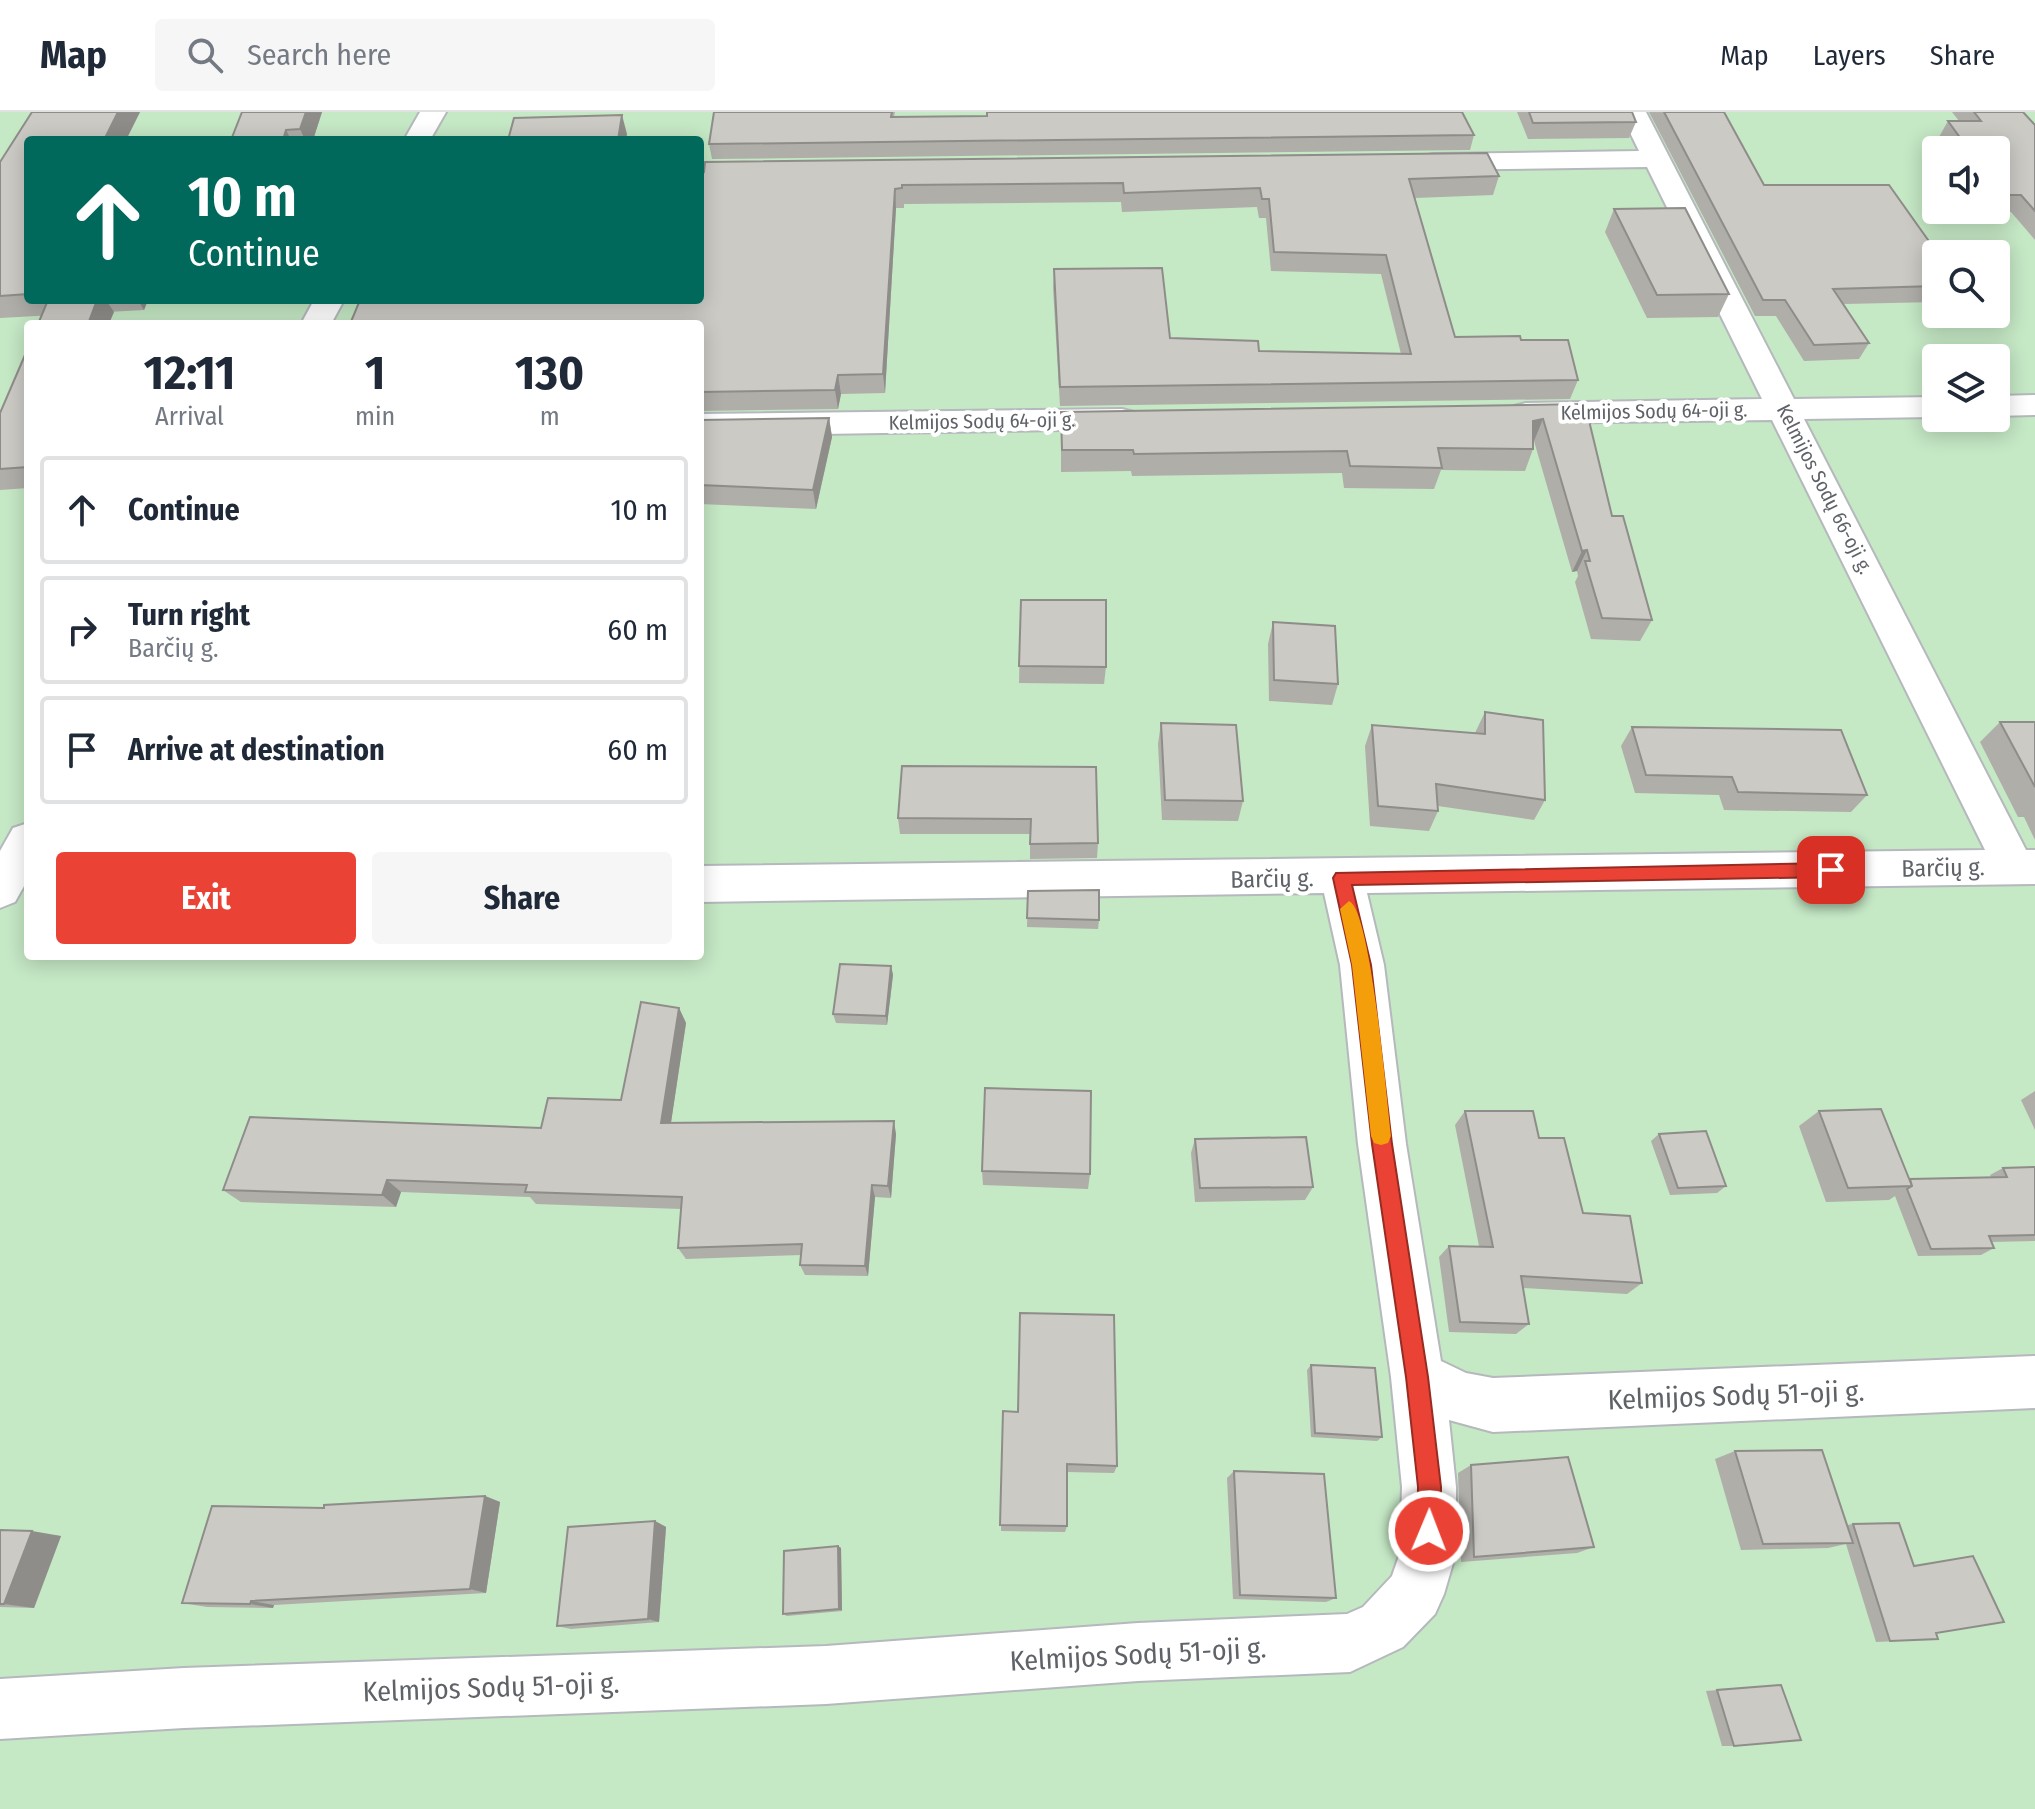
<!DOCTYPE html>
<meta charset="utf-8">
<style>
:root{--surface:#fff;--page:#f6f6f7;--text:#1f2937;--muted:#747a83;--line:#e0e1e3;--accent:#ea4335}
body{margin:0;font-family:"Fira Sans Condensed",sans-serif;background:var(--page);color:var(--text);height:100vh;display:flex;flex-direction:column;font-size:30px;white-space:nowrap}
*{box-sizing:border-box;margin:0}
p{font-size:26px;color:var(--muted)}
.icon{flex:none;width:44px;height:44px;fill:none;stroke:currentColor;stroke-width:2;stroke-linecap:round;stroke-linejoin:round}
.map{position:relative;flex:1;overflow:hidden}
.side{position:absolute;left:24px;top:208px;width:680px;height:640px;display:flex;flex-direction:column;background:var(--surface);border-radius:8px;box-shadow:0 4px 20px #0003}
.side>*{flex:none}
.hud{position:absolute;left:24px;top:24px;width:680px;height:168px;border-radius:8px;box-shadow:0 4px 20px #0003;background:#00695c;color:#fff;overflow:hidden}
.controls{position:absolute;left:1922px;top:24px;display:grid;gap:16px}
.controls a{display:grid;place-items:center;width:88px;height:88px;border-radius:8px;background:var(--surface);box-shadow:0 4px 20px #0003;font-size:40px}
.pin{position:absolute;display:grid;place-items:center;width:68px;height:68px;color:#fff;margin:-34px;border-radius:16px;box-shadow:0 4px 12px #0006}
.me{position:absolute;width:88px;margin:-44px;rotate:1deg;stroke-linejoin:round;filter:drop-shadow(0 0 6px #0008)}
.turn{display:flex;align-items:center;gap:28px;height:168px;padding:0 32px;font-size:36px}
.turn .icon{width:104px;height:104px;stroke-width:2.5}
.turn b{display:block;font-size:56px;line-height:68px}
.eta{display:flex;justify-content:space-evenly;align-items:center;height:136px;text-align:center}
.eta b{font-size:48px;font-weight:700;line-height:56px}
.cta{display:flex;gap:16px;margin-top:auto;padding:16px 32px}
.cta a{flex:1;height:92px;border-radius:8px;background:var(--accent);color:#fff;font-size:32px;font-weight:700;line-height:92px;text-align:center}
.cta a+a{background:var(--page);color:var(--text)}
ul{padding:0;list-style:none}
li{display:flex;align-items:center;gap:24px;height:108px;margin:0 16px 12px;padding:0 16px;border:4px solid var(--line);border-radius:8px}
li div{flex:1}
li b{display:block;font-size:30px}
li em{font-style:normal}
header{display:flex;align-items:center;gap:48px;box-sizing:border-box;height:112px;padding:0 40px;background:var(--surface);border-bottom:2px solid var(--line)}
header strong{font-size:38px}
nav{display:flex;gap:44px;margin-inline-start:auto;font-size:28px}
.search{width:560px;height:72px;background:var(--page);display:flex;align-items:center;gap:20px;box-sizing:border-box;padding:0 28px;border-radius:8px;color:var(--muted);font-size:30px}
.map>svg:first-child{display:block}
</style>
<header>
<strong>Map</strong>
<div class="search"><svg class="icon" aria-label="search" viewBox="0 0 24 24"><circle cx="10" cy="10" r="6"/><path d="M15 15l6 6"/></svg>Search here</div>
<nav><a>Map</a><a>Layers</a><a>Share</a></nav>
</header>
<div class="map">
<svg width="2035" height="1697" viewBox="0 0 2035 1697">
<rect width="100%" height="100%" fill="#f1efe8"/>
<path fill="#c5e8c5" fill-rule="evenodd" d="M0,0h2035v1697h-2035zM28,28h672v160h-672zM1936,38h60v60h-60zM1936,142h60v60h-60zM28,212h672v632h-672zM1936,246h60v60h-60z"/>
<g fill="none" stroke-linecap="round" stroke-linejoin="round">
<g stroke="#b5b8bc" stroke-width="4">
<g id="street">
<path d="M420,0h26l-16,28h-26z"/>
<path d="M1620,0h26l148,287 142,-2v20l-132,2 222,431h9v34l-668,9 17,72 22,179 35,217 25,12 27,5 542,-22v52l-542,24 -44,-12 7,67v66l-12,41 -9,20 -32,33 -53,25 -212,9 -312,23 -642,24 -184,11v-60l184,-11 642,-22 312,-23 209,-9 16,-7 29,-31 8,-23 2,-66 -11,-110 -33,-233 -18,-179 -16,-72 -624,9v-36l1285,-16 -213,-430 -246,3 -12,-3 -4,-7 4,-7 12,-3 236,-4 -115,-232 -214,3 -10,-2 -4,-6 4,-6 10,-2 206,-3z"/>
<path d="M314,188h30l-13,24h-30z"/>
<path d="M2035,283v20l-39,1v-20z"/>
<path d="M1122,297l12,3 4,7 -4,7 -12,3 -422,7v-22z"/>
<path d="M28,711v56l-13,23 -15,6v-57l13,-23z"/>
</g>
</g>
<use href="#street" fill="#fff" fill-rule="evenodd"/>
</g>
<g fill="#afaea9">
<path d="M32,0h108l-14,28h-98v160h120l-4,10 -144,8v-156z"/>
<path d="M242,0h80l-9,28h-82z"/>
<path d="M714,0h181l-1,5 580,18 -4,15 -758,9 -3,-15z"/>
<path d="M1517,0h115l4,10 -7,16 -101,1z"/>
<path d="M1649,0h75l40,73 172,69v48l-92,2 25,39 -10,16 -55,2 -28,-45h-21z"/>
<path d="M1952,0h71l12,13v115l-24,-28h-19l-1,-2h5v-60h-48l-9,-13 9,-16h11z"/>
<path d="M700,59l799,5 -6,19 -78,3 40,139 66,3 57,40 -8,19 -510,7 -7,-118 1,-19 116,69 89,13 142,3 -20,-80 -110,-3 -5,-53h-7l-2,-11 -135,5 -1,-10 -217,2v4h-8l-11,185 -44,1 -3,15 -138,2z"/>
<path d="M1614,97l115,85 -11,23 -71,1 -42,-86z"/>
<path d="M28,236v140l-28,2v-77z"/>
<path d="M1585,292l27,112 40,104 -12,21 -49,-2 -16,-57 3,-6 -1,-5 -5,1 -38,-131h-1v8l-8,22 -84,-1 -7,19 -90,-1 -2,-15 -210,3 -1,-5 -70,1v-60z"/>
<path d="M829,306l3,19 -16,72 -116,-5v-84z"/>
<path d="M1021,488l85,67 -2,17 -85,-1z"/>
<path d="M1273,510l65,62 -6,21 -63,-4 -1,-57z"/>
<path d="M1485,600l60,88 -11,20 -96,-14v5l-9,20 -59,-5 -5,-80 7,-21 103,8z"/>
<path d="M2000,610h35v118l-11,-23h-6l-38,-75z"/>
<path d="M1161,611l82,78 -5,20 -76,-1 -4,-76z"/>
<path d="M1632,615l235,68 -16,17 -127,-2 -5,-15 -84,-2 -14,-47z"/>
<path d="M902,654l196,77 -1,15 -67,1v-25h-130l-2,-16z"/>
<path d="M1028,779l71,29 -1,9 -71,-2z"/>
<path d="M891,854l2,9 -6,50 -51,-2 -3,-9z"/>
<path d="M679,896l7,15 -15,99 225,12 -5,64 -16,-1 -7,79 -63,-1 -5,-10 1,-10 -115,4 -8,-11 3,-39 -145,-5 -6,-7 -129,-5 -5,15 -155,-5 -18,-12 318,-62 80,-28z"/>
<path d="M2035,979v39l-14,-30z"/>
<path d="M1465,999l74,27 44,75 59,70 -15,11 -104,-6 6,36 -13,10 -67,-2 -10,-75 10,-11h30l-24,-121z"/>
<path d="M1819,999l91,68 81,-2 -1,-2 13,-7 32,-1v74l-44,1 3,6 -13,7 -63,1 -23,-60 -6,4 -63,2 -27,-76z"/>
<path d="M1659,1022l67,52 -9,7 -47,2 -19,-54z"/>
<path d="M1195,1027l118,48 -8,13 -110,2 -4,-49z"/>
<path d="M982,1059l108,3 -2,15 -105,-4z"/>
<path d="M1311,1253l71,72 -5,4 -66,-4 -4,-67z"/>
<path d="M1003,1299l114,55 -3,7 -47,-1v54l-2,6 -64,-1z"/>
<path d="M1735,1339l112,74 6,-1 83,109 2,6 -62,3 -30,-98 -18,4 -87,2 -26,-91z"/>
<path d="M1471,1353l123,82 -17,6 -116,9 -3,-89z"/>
<path d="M1234,1359l102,127 -10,4 -93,-3 -6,-121z"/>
<path d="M485,1384l15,6 -14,91 -212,12 -1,3 -66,-1 -25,-4 142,-95z"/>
<path d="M655,1409l11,6 -7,95 -88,7 -14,-3z"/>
<path d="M0,1418l61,6 -27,72 -34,-1z"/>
<path d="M838,1434l3,2 1,63 -55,5 -4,-2z"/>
<path d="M1781,1573l-47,61h-12l-16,-55z"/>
</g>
<g fill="#8f8d8a">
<path d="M118,0h22l-14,28h-22z"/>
<path d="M306,0h16l-9,28h-8l-5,-11z"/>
<path d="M622,3l5,19 -1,6h-8z"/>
<path d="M286,18l5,10h-8z"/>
<path d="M895,77l1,19 -11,185 -2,-19z"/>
<path d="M97,188h9l8,12 -5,12h-21z"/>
<path d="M138,188h10l-4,10z"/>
<path d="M838,263l3,19 -3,15 -3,-19z"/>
<path d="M829,306l3,19 -16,72 -3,-19z"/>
<path d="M1543,307l-9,22 -10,2 9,-22z"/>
<path d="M1587,438l-10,21 -5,1 10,-21z"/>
<path d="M891,854l2,9 -6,50 -1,-9z"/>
<path d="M679,896l7,15 -17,113 -8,-13z"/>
<path d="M894,1009l2,13 -5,64 -3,-12z"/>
<path d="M387,1068l14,12 -5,15 -14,-12z"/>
<path d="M872,1073l3,12 -7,79 -3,-10z"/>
<path d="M485,1384l15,6 -14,91 -16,-4z"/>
<path d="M655,1409l11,6 -7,95 -11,-3z"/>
<path d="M32,1419l29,5 -27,72 -30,-4z"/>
<path d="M838,1434l3,2 1,63 -3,-2z"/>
<path d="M251,1489l23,4 -1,3 -23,-4z"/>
</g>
<g fill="#cccac5" stroke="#8f8d8a" stroke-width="2">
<path d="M32,0h86l-14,28h-76v154l-28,2v-134z"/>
<path d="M242,0h64l-6,17 -14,1 -3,10h-52z"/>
<path d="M714,0h178l-1,5 96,-1v-4h475l12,23 -765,9z"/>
<path d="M1529,0h103l4,10 -103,1z"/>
<path d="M1664,0h60l40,73h125l49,69h-2v32l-103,3 36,54 -55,2 -29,-45h-22z"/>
<path d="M1974,0h49l12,13v86l-14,-16h-18l-7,-9v-36h-27l-21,-29h33z"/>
<path d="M622,3l-4,25h-110l6,-22z"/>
<path d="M1487,41l12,23 -90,3 46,158 65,-1 1,4h47l10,40 -518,7 -6,-118 108,-1 8,70 88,3 1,10 152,3 -25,-99 -112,-3 -5,-53h-7l-2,-11 -136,5 -1,-10 -221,2v3l-7,1 -12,185 -45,1 -3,15 -135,2v-68h-350l10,-24h340v-129l4,1 1,-10z"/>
<path d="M1685,96l44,86 -72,1 -43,-86z"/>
<path d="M48,188h49l-9,24h-50z"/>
<path d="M28,236v119l-28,2v-56z"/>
<path d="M1585,292l27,112h11l29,104 -50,-2 -17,-57h5l-3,-11 -5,1 -39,-132 -10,2v28l-95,-1 4,20 -92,-2 -3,-15 -213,3 -1,-4h-71l-1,-38z"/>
<path d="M829,306l-16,72 -113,-5v-65z"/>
<path d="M1021,488h85v67l-87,-1z"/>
<path d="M1273,510l62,4 3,58 -64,-4z"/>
<path d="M1485,600l58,8 2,80 -109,-16 2,27 -60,-5 -6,-81 113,9z"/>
<path d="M2000,610h35v65z"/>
<path d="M1161,611l75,2 7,76 -78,-1z"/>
<path d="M1632,615l209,3 26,65 -129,-3 -6,-15 -86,-2z"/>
<path d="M902,654l194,1 2,76 -68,1 1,-25 -133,-1z"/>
<path d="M1099,778v30l-72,-2 1,-27z"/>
<path d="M840,852l51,2 -5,50 -53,-2z"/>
<path d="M641,890l38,6 -18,115 233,-2 -6,65 -16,-1 -7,81 -65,-1 2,-21 -124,4 4,-51 -157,-5 2,-7 -140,-5 -5,15 -159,-5 27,-73 291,11 7,-30 73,2z"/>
<path d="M985,976l106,3 -1,83 -108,-3z"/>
<path d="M1881,997l31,77 -64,2 -29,-77z"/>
<path d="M1465,999h68l6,27h25l19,75 47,3 12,67 -121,-7 8,48 -69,-2 -11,-76 44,1z"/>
<path d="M1706,1019l20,55 -48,2 -19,-54z"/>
<path d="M1306,1025l7,50 -113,1 -5,-49z"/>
<path d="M2035,1055v68l-46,1 5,12 -63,1 -24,-60 5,-3 -2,-7 97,-2 -4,-9z"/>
<path d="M1020,1201l94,2 3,151 -50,-2v62l-67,-1 3,-114 15,1z"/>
<path d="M1311,1253l64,3 7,69 -67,-4z"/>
<path d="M1822,1338l31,93 -90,1 -28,-93z"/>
<path d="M1568,1345l26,90 -120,10 -3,-92z"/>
<path d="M1234,1359l90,3 12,124 -96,-3z"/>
<path d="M485,1384l-15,93 -219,12 -1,3 -68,-1 30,-97 112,2v-3z"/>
<path d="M655,1409l-7,98 -91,7 11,-99z"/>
<path d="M1899,1411l15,43 59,-10 31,66 -68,11 2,6 -48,2 -37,-117z"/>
<path d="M0,1418l32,1 -28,73h-4z"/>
<path d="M838,1434l1,63 -56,5 1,-63z"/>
<path d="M1781,1573l20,55 -67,6 -17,-56z"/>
</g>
<path fill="#ea4335" stroke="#982c22" stroke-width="2" d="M1831,751l9,7 -9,7 -479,8 19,80 21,179 36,233 13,110 -1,44 -3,8 -8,4 -9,-4 -3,-8 1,-44 -12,-110 -34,-233 -20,-179 -19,-87 3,-5z"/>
<path fill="#f59e0b" d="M1349,789c22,8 38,203 42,235l-3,7 -7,2 -7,-2 -3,-7 -19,-171 -12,-56z"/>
<g text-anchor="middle" stroke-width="8" stroke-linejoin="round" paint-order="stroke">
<g font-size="20" fill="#5f6368" stroke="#fff">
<text transform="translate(1654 299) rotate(-1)" y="7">Kelmijos Sodų 64-oji g.</text>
<text transform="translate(982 309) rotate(-1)" y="7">Kelmijos Sodų 64-oji g.</text>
<text transform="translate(1825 377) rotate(63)" y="7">Kelmijos Sodų 66-oji g.</text>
</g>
<g font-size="24" fill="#5f6368" stroke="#fff">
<text transform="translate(1943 756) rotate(-1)" y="8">Barčių g.</text>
<text transform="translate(1272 767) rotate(-1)" y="8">Barčių g.</text>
</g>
<g font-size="28" fill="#5f6368" stroke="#fff">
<text transform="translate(1736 1283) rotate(-2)" y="10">Kelmijos Sodų 51-oji g.</text>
<text transform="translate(1138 1542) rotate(-3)" y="10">Kelmijos Sodų 51-oji g.</text>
<text transform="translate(491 1575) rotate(-2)" y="10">Kelmijos Sodų 51-oji g.</text>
</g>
</g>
</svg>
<div class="controls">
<a><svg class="icon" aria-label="sound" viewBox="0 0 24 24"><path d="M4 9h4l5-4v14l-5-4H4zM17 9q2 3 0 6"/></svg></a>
<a><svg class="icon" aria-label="search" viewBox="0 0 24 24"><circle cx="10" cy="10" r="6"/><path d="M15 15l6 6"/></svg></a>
<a><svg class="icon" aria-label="layers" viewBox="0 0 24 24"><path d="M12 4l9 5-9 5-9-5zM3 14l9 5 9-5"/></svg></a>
</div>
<div class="pin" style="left:1831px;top:758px;background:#d93025"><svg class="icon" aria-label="arrive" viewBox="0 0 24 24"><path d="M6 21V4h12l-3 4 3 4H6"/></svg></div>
<svg class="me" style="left:1429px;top:1419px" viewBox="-20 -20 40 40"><circle r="17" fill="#ea4335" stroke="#fff" stroke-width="3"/><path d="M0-11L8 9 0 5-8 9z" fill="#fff"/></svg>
<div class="hud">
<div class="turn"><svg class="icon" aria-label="ahead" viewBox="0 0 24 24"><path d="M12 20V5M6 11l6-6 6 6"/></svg><div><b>10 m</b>Continue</div></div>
</div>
<section class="side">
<div class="eta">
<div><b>12:11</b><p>Arrival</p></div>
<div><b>1</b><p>min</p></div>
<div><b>130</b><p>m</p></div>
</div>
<ul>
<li><svg class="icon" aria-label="ahead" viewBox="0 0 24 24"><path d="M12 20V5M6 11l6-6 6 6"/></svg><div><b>Continue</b></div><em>10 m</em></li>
<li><svg class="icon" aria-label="right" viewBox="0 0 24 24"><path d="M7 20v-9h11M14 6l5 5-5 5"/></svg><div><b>Turn right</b><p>Barčių g.</p></div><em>60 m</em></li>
<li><svg class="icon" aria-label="arrive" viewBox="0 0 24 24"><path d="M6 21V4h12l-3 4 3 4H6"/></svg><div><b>Arrive at destination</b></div><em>60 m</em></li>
</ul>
<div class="cta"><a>Exit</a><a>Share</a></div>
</section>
</div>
